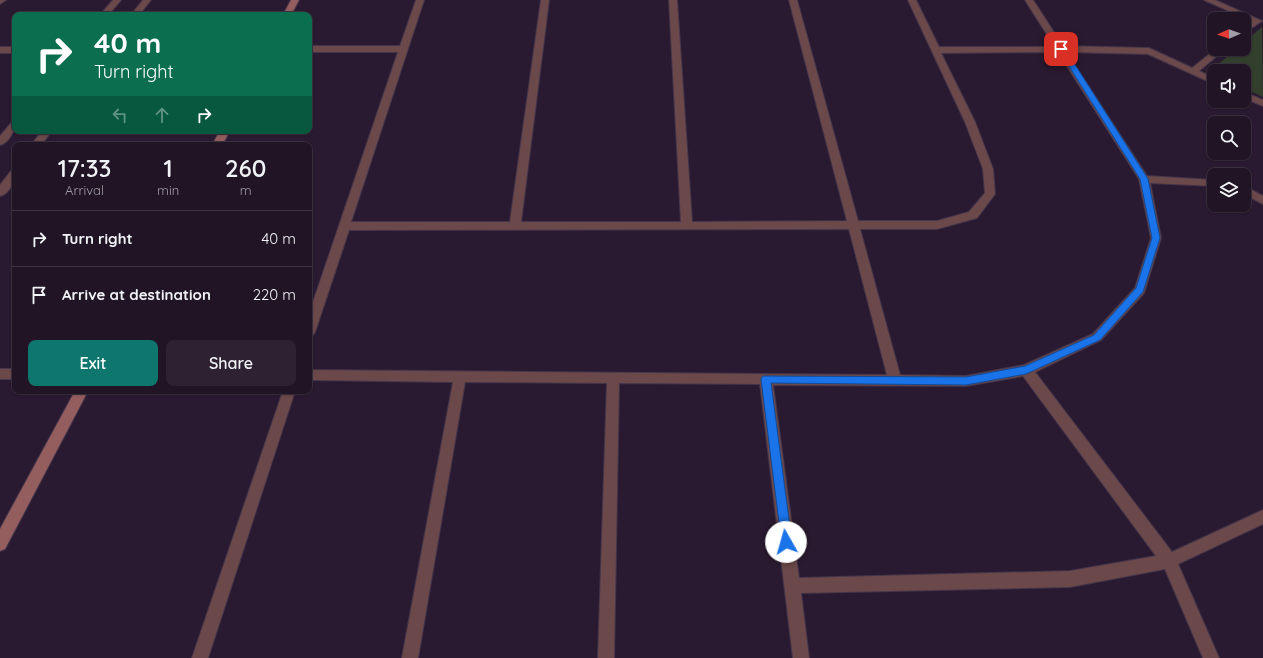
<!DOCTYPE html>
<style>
:root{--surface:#201425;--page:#2d2132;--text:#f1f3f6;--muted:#a29ea7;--line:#3d3342;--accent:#0f766e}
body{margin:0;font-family:Quicksand,sans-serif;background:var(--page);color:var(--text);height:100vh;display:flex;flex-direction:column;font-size:15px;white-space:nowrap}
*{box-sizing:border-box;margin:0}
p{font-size:13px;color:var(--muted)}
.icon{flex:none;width:22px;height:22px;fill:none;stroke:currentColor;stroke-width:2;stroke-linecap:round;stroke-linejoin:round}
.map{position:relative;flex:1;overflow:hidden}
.drawer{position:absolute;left:12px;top:142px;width:300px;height:252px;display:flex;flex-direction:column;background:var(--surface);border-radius:8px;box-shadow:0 1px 3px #0004,0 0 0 1px var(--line)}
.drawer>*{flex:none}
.banner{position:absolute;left:12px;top:12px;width:300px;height:122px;border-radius:8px;box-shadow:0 1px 3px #0004,0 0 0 1px var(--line);background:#0b6e4f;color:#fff;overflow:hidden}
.needle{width:26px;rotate:268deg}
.controls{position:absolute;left:1207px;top:12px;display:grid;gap:8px}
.controls a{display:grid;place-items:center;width:44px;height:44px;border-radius:8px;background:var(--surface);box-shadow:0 1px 3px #0004,0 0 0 1px var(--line);font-size:20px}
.pin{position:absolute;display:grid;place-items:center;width:34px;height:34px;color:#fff;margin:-17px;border-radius:8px;box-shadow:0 2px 6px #0006}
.me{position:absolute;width:44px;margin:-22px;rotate:353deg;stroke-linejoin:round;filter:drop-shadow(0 0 3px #0008)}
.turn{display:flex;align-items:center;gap:14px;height:84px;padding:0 16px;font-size:18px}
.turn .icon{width:52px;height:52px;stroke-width:2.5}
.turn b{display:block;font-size:28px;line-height:34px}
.lanes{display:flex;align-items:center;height:38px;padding:0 16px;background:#0003;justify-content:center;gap:20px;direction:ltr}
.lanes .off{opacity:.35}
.eta{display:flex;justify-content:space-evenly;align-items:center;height:68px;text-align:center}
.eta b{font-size:24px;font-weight:600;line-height:28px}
.cta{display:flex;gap:8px;margin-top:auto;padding:8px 16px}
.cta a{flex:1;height:46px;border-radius:8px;background:var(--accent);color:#fff;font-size:16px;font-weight:600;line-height:46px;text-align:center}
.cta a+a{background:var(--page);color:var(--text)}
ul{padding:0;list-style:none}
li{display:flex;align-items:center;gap:12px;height:56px;padding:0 16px;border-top:1px solid var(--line)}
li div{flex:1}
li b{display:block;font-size:15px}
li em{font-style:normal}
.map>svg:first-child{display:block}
</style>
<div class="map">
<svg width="1263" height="658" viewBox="0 0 1263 658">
<rect width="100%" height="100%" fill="#2a1a31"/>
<path fill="#323f2c" d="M1262,27l1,70 -19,-9v-17h-30v4l-5,-3 27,-23h8v-7z"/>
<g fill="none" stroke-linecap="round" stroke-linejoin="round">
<g stroke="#44354b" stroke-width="2">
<g id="street">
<path d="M0,0h6l-6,4z"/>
<path d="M113,0h8l-13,15h-8z"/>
<path d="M143,0h8l-12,15h-8z"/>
<path d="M416,0h8l-73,222h159l31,-222h8l-28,222h160l-12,-222h8l15,222 155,-1 -58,-221h8l61,221h79l32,-9 16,-19 -2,-24 -18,-47 -57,-122h8l23,47h116l-30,-47h8l30,46 86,2 43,20 24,-19h9l-26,22 15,7v6l-66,-30 -82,-2 81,124 67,4v6l-64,-3 11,55 -17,55 -43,47 -66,32 137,180 91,-42v14l-85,40 41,94h-16l-38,-89 -95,18 -269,6 8,65h-16l-33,-274 -141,-1 -5,275h-16l9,-275 -142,-1 -47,276h-16l51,-276 -144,-2v-10l578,5 -38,-146 -500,1 -34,102 -2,3 -4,2v-23l89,-262h-89v-6h91zM1058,52l81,127 12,59 -16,50 -42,46 -69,31 -58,11 -66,-1 -40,-146h77l40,-11 18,-24 -2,-25 -18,-47 -34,-69zM1023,376l133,180 -86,15 -271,7 -26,-193 193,1z"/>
<path d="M1204,0h11l47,21 -18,12v-6l8,-6z"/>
<rect x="0" y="47" width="15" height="6"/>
<path d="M1244,92l19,8v6l-19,-8z"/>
<path d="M15,121c0,9 -5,21 -15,24v-9l12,-14z"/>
<path d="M42,131h10l-11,14h-10z"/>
<path d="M15,170c0,9 -4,23 -15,26v-11l11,-14z"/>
<path d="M1244,186l19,10v8l-19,-10z"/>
<rect x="0" y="369" width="15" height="10"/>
<path d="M283,391h12l-87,267h-16z"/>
</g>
</g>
<g stroke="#44354b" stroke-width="2">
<g id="secondary">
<path d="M291,0h8l-8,15h-8z"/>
<path d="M220,131h10l-8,14h-10z"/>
<path d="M75,391h13l-83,158 -5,2v-22z"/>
</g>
</g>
<use href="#street" fill="#6b4849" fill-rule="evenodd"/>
<use href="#secondary" fill="#945d5e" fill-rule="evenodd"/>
</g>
<path fill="#1a73e8" stroke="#114b97" d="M1061,47l4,2 83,130 12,59 -17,54 -43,48 -74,34 -60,11 -195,-2 21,159 -2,4 -4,1 -4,-1 -21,-167 2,-3 203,1 59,-11 69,-31 42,-47 16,-50 -12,-59 -82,-130z"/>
</svg>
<div class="controls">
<a><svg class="needle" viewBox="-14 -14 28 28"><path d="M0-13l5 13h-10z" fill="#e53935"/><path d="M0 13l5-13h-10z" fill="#a29ea7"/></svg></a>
<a><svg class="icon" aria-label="sound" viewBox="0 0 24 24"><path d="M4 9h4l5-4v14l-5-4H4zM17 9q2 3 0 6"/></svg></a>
<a><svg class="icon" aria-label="search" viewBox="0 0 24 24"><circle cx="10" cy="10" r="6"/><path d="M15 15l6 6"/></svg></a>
<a><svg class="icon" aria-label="layers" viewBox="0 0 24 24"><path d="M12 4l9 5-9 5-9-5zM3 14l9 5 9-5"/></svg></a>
</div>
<div class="pin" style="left:1061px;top:49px;background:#d93025"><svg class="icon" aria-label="arrive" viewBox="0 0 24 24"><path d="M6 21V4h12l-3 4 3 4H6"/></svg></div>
<svg class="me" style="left:786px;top:542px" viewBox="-20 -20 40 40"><circle r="19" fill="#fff"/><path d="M0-13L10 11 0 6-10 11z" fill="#1a73e8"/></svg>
<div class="banner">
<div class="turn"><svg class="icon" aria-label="right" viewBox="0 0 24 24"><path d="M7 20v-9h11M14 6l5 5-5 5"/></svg><div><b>40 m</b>Turn right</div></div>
<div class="lanes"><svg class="icon off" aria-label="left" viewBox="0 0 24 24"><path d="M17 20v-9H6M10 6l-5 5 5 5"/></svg><svg class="icon off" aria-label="ahead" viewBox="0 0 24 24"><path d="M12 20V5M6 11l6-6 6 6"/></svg><svg class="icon" aria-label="right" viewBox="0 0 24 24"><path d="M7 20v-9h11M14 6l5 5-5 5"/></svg></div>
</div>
<section class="drawer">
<div class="eta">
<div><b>17:33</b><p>Arrival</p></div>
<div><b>1</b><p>min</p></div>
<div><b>260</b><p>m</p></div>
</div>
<ul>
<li><svg class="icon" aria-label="right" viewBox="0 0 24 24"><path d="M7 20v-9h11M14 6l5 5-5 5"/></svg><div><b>Turn right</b></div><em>40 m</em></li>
<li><svg class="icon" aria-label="arrive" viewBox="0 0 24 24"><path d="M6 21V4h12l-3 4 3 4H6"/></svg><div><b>Arrive at destination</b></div><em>220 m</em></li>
</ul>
<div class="cta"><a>Exit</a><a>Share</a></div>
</section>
</div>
